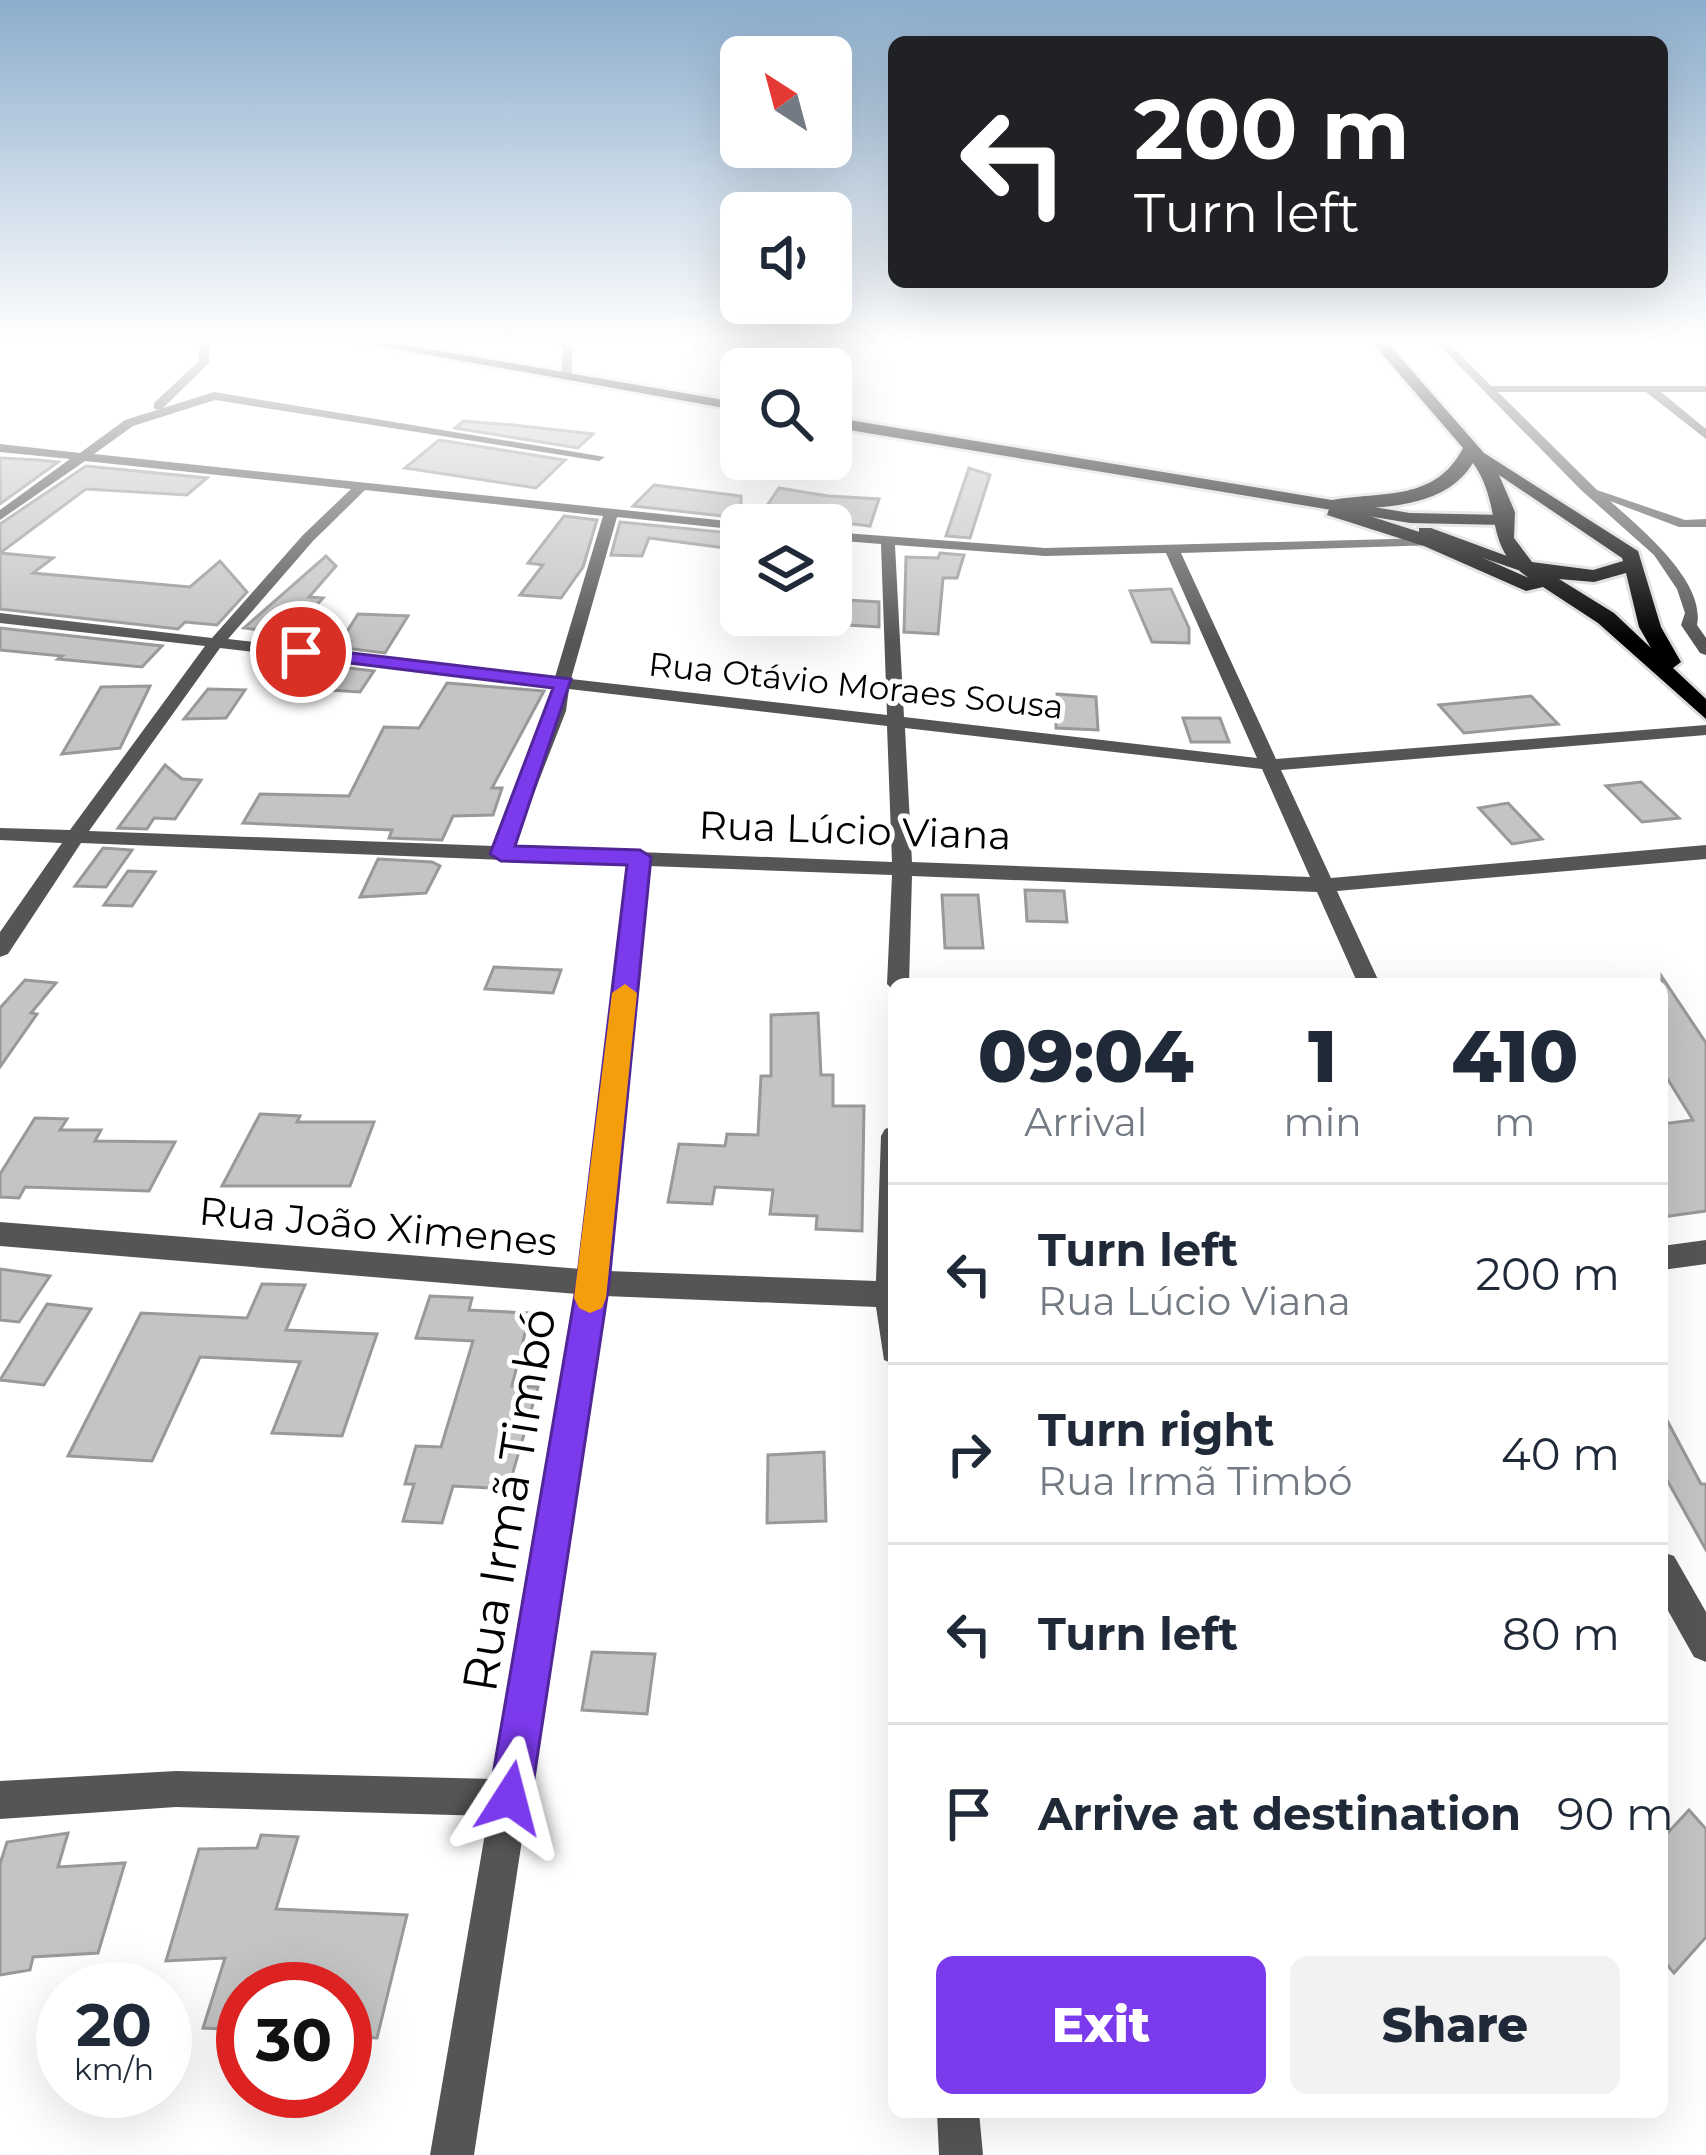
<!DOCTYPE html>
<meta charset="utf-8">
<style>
:root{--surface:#fff;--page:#f2f2f3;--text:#1f2937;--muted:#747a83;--line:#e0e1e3;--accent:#7c3aed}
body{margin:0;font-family:Montserrat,sans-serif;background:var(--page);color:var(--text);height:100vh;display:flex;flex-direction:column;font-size:45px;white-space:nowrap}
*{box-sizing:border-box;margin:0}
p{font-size:39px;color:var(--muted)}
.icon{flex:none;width:66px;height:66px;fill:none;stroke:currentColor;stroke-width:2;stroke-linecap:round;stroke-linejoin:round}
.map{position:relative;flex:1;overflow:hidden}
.panel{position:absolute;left:888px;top:978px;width:780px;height:1140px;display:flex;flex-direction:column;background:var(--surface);border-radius:18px;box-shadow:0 12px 48px #0002}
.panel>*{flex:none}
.banner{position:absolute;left:888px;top:36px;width:780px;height:252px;border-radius:18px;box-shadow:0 12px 48px #0002;background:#202124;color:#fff;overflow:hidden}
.needle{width:78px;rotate:324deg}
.controls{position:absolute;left:720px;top:36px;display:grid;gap:24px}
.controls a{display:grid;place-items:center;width:132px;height:132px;border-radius:18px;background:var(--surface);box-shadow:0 12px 48px #0002;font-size:60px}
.speed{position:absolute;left:36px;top:1962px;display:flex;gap:24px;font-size:60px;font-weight:700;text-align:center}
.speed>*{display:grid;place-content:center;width:156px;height:156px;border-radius:50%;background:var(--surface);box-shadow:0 12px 48px #0002;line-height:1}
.speed small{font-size:30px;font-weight:400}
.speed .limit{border:18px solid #d22;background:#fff;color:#111}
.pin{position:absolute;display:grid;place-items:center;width:102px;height:102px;color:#fff;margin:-51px;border:6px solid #fff;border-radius:50%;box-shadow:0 3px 12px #0007}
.me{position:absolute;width:132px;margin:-66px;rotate:9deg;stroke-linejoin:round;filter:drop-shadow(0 0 9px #0008)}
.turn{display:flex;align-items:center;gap:42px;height:252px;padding:0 48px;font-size:54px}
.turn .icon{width:156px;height:156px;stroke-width:2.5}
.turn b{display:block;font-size:84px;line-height:102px}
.eta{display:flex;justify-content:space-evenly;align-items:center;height:204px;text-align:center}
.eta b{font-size:72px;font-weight:800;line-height:84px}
.primary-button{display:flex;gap:24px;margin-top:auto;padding:24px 48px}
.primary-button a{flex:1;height:138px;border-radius:18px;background:var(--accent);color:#fff;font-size:48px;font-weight:800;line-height:138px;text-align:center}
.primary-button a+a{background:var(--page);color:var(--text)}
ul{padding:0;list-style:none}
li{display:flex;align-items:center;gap:36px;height:180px;padding:0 48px;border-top:3px solid var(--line)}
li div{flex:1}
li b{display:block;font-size:45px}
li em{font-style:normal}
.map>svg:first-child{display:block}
</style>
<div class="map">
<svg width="1706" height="2155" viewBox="0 0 1706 2155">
<rect width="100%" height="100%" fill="#fff"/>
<g fill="#c4c4c4" stroke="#999" stroke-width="3">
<path d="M463,421l50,4 80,9 -15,14 -123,-20z"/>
<path d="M439,440l126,20 -29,28 -131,-20z"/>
<path d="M0,458l39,2 19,2 -58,42z"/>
<path d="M86,466l121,12 -20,17 -101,-6 -86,64 53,5 -20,15 157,14 30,-26 27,31 -30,33 -32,-3 -7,7 -178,-20v-85z"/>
<path d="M969,468l21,7 -20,63 -24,-2z"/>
<path d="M654,485l87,11v22l-108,-12z"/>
<path d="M779,488l49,8 51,3 -9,27 -108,-13z"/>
<path d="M564,516l33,4 -14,47 -22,31 -41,-3 23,-30 -15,-2z"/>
<path d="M620,522l121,12v16l-92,-12 -7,18 -31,-1z"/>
<path d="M940,553l24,2 -7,23h-14l-5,56 -34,-2 2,-75 32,1z"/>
<path d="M326,556l10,10 -27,31 14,1 -33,36 -46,-6z"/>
<path d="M1171,589l18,39v15l-37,-1 -22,-51z"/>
<path d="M831,599l48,3v25l-48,-3z"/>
<path d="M358,614l50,2 -23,37 -40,-5 5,-6 -9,-1z"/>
<path d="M0,628l162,18 -20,21 -84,-8 4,-3 -62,-6z"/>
<path d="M331,666l43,5 -14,21 -48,-3z"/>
<path d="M447,683l97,8 -52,97h10l-9,27 -40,1 -11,24 -53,-2 3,-8 -149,-7 17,-29 89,2 35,-69 35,1z"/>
<path d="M150,686l-30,62 -58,6 39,-67z"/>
<path d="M208,689l37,1 -19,28 -42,1z"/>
<path d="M1057,694l39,3 2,33 -42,-2z"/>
<path d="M1531,696l27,28 -94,9 -25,-28z"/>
<path d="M1183,718h37l9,24h-38z"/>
<path d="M165,765l17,14 19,1 -26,39 -21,-1 -7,11 -29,-1z"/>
<path d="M1641,782l38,36 -37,4 -36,-36z"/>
<path d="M1508,803l34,36 -30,5 -33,-36z"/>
<path d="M103,848l29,2 -26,37 -31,-1z"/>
<path d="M378,859l54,3 8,4 -14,27 -66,4z"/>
<path d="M128,871l27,1 -23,34 -28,-1z"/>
<path d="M1025,890l39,1 3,31 -40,-1z"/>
<path d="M942,895h36l5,53h-38z"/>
<path d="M494,967l67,3 -8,23 -68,-4z"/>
<path d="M1662,977l44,66v168l-44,6v-93l31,-4 -31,-50z"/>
<path d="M25,980l31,3 -25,30 6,1 -37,53v-59z"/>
<path d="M818,1013l3,62h12v31h31l-2,125 -46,-2 1,-13 -47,-2 3,-24 -58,-3 -3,17 -44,-2 11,-58 46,2 2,-12 31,1 3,-59h10v-61z"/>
<path d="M260,1114l40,2 -3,6h77l-24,64h-128z"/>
<path d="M35,1118l32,1 -7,11h41l-6,11 80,1 -26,49 -124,-4 -6,11 -19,-1v-23z"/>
<path d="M0,1269l50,7 -31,46 -19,-2z"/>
<path d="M262,1284l43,1 -19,45 91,4 -35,102 -70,-3 28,-71 -100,-5 -48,104 -84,-5 73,-143 106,5z"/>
<path d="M430,1296l42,2 -3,12 61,3 -18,73 26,1 -30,102 -55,-3 -11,37 -39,-2 11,-37h-9l11,-38 25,1 32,-106 -57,-3z"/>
<path d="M47,1304l44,5 -47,76 -44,-5z"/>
<path d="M1662,1411l39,73h5v66l-44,-79z"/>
<path d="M824,1452l2,69 -59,2 1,-68z"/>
<path d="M592,1652l63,2 -8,60 -65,-4z"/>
<path d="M1689,1810l17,19v108l-32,36 -12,-14v-120z"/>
<path d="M68,1833l-10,34 67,-4 -27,90 -65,4 -3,13 -30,5v-111l7,-22z"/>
<path d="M261,1835l37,2 -22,72 131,6 -30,123 -32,-2v-47h-102v41l-40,-2 22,-70 -59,3 33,-112 58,-1z"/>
</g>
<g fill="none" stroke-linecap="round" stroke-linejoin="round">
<g stroke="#dbdbdb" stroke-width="6">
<g id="primary">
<path d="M346,340h32l363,63v8z"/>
<path d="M831,417l579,96 95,2 9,5 -9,5 -95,-2 -579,-96z"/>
<path d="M1419,528h12l103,38 -16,4 -99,-34z"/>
</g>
</g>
<g stroke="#dbdbdb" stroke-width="6">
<path id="trunk" d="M1370,340h15l99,113 154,98 23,76 20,35 -8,6 33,31v20l-108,-96 -55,-36 -17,4 -102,-45 -97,-31 5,-15c51,-9 103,2 131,-52zM1473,463c31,44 9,84 56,115l-91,-40 -90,-29c45,-2 99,-4 125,-46zM1499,475l123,83 1,3 -30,9 -61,-8 -18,-24 1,-26zM1626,573l13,54 12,21 -37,-35 -55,-34 35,3z"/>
</g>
<g fill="#555" fill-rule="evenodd">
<path d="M200,340h10l-1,23 -47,46h-8v-6l44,-41z"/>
<path d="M551,340h14l8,6 -2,34 -10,-2 2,-31z"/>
<path d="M1434,340h12l45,46h215v6h-45l45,37v10l-60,-47h-148l99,98 88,30 21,-1v8h-27l-69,-26c29,26 96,80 87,124l9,13v17l-6,-2 -19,-28 4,-12 -8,-24 -23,-34 -73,-65z"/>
<path d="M214,392l391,65 -6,4 -384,-61 -82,26 -39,28 652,69 -5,7 -124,-13 -46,162 316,36 -6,-171 -50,-4v-8l214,16 386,-10 7,4 -2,3 -255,8 95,206 430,-34v10l-425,35 50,108 375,-33v14l-369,32 43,93h-22l-41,-92 -405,-16 -3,108h-15v7l-7,-7 5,-109 -243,-9 -41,405 268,10 5,-145 4,-7 9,-3v238l-10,-4 -8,-53 -271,-11 -131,859h-44l58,-339 -312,-9 -176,12v-38l176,-10 318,8 83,-485 -577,-48v-24l581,47 48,-404 -548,-22 -73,111 -8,3v-25l62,-89 -62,-3v-12l70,2 135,-184 -205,-23v-10l212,25 91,-103 48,-46 -266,-28 -85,59v-10l70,-51 -70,-7v-8l80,9 45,-33zM365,490l238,26 -48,161 -327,-38 85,-98zM895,545l150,11 121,-3 91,205 -353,-41zM220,648l333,39 -5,24 -54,135 -405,-15zM569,689l318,37 5,136 -379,-15 53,-136zM905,728l357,41 48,108 -398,-15z"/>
<path d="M1706,1240v24l-44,6v-24z"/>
<path d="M1662,1552l12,4 32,56v50l-12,-5 -32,-57z"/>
<path d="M937,2112h42l4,43h-44z"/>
</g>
<use href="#primary" fill="#000" fill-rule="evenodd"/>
<use href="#trunk" fill="#000" fill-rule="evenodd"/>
</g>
<linearGradient id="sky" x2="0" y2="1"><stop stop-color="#8cadcc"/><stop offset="0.53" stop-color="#fff"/><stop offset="1" stop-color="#fff" stop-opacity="0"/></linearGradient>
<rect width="1706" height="642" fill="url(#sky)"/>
<path fill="#7c3aed" stroke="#51269a" stroke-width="3" d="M301,647l270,32 -56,167 125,4 11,7 -42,426 -78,515 -6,14 -15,7 -15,-7 -6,-14 88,-515 50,-418 -126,-4 -11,-7 63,-166 -259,-32 -2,-4z"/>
<path fill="#f59e0b" d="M625,984l12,9 -31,305 -4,10 -12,5 -11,-5 -5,-10 38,-305z"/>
<g text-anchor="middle" stroke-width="10" stroke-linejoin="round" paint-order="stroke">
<g font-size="33" fill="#000" stroke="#fff">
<text transform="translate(856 685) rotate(6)" y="12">Rua Otávio Moraes Sousa</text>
</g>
<g font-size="39" fill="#000" stroke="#fff">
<text transform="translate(855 830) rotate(2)" y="14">Rua Lúcio Viana</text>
<text transform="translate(378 1226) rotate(5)" y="14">Rua João Ximenes</text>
</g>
<g font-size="48" fill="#000" stroke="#fff">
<text transform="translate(509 1500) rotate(-81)" y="17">Rua Irmã Timbó</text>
</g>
</g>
</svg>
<div class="controls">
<a><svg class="needle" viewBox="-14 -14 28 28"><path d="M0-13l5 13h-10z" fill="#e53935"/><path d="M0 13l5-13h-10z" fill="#747a83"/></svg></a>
<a><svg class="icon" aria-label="sound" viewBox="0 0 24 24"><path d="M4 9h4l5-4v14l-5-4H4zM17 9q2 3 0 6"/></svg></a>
<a><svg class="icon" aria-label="search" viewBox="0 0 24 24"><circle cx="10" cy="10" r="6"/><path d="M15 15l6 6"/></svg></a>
<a><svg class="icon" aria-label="layers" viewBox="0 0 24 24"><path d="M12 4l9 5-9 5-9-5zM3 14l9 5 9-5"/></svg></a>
</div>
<div class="speed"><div>20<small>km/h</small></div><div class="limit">30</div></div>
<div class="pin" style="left:301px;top:652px;background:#d93025"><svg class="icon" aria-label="arrive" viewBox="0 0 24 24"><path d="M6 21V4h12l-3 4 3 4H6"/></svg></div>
<svg class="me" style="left:510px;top:1798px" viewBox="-20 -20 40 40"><path d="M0-17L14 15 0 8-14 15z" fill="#7c3aed" stroke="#fff" stroke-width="4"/></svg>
<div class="banner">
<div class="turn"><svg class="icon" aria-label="left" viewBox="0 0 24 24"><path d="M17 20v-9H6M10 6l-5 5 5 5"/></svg><div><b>200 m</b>Turn left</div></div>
</div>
<section class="panel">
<div class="eta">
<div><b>09:04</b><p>Arrival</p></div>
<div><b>1</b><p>min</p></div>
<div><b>410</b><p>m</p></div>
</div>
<ul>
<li><svg class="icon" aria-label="left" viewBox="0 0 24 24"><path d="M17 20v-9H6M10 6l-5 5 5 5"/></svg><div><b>Turn left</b><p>Rua Lúcio Viana</p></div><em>200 m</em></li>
<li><svg class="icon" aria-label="right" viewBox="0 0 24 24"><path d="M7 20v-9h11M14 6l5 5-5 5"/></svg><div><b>Turn right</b><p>Rua Irmã Timbó</p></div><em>40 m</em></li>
<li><svg class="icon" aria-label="left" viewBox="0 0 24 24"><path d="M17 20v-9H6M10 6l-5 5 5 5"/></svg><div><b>Turn left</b></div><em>80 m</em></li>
<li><svg class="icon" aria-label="arrive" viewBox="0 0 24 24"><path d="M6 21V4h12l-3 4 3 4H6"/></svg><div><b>Arrive at destination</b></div><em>90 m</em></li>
</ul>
<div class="primary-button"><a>Exit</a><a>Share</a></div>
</section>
</div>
